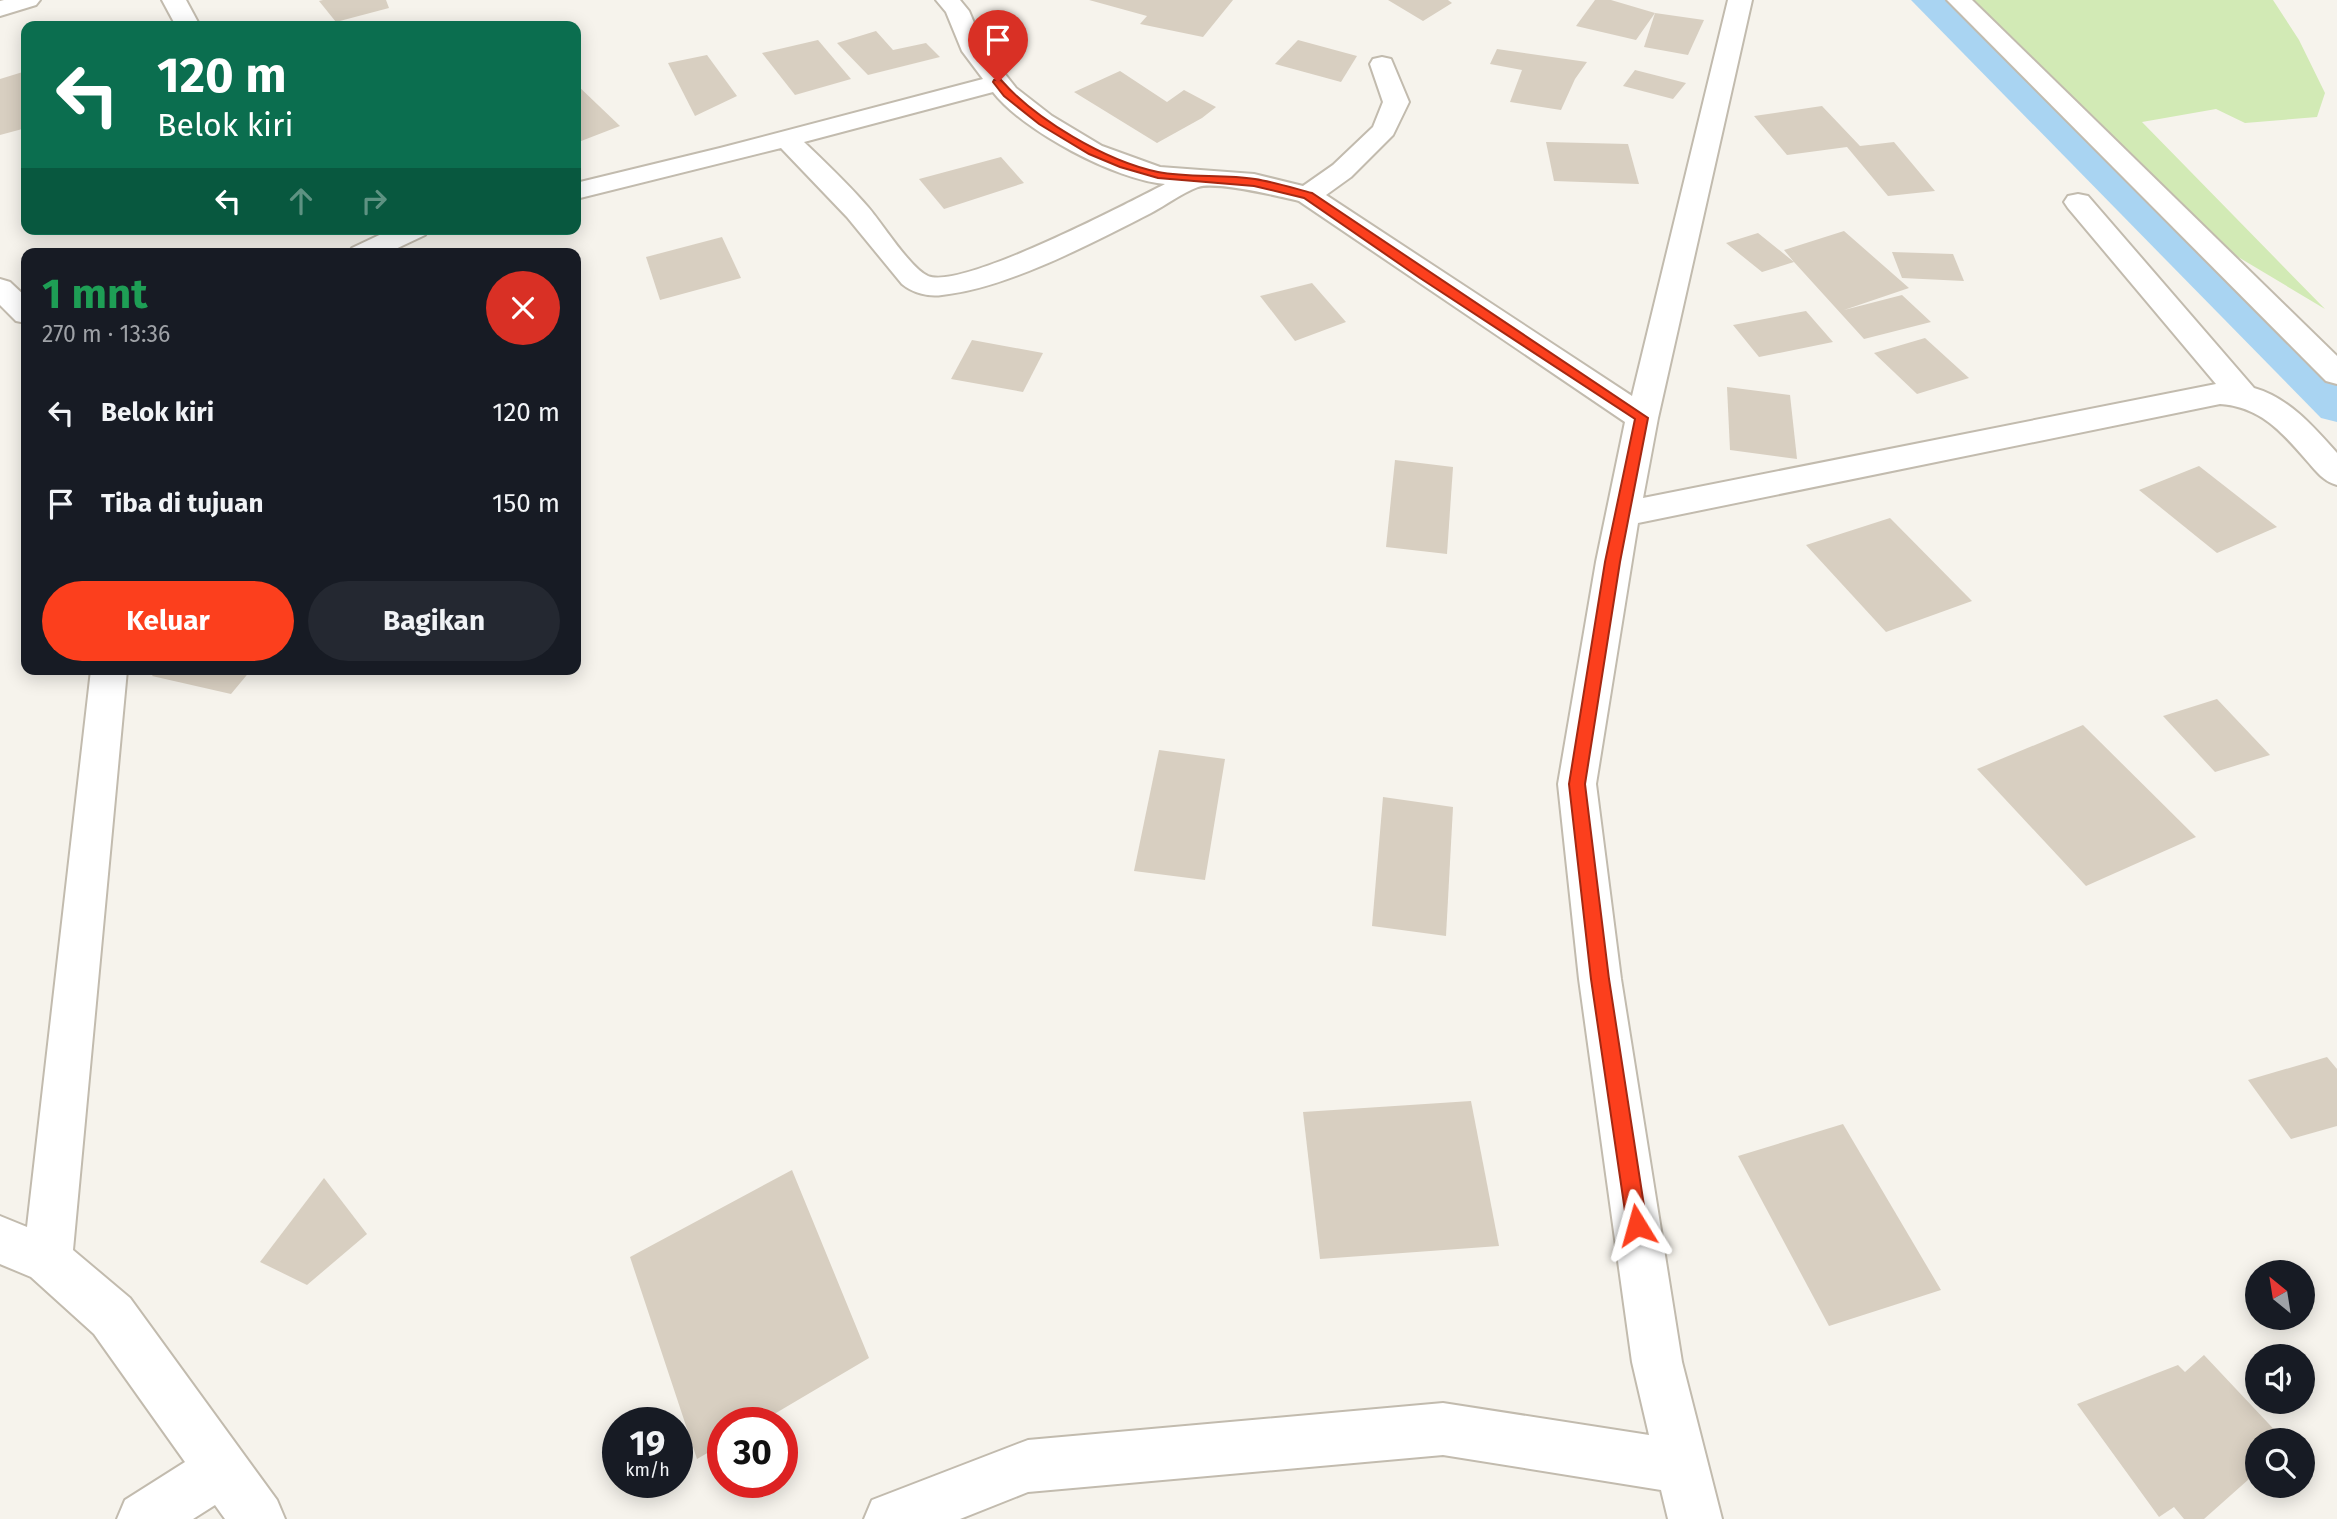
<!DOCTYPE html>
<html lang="id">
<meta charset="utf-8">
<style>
:root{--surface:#171b24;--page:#242831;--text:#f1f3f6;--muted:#9ea1a6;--accent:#fc3f1d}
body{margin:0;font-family:"Fira Sans",sans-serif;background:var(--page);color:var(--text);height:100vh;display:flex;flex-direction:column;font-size:26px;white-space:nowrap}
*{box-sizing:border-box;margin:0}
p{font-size:23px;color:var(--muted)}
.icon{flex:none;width:38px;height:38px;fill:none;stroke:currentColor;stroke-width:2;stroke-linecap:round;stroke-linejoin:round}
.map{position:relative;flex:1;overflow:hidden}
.drawer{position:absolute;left:21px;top:248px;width:560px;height:427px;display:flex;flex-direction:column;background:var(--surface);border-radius:14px;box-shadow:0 4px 18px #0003}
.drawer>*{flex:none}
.top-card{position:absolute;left:21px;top:21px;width:560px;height:214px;border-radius:14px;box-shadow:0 4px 18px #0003;background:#0b6e4f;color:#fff;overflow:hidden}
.needle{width:46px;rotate:330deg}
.buttons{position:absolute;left:2245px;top:1260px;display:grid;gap:14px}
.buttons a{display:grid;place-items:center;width:70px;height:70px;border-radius:50%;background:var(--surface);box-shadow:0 4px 18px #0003;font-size:35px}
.speed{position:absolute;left:602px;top:1407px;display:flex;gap:14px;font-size:35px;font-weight:700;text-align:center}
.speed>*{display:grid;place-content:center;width:91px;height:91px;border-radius:50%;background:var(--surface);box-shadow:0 4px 18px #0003;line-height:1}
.speed small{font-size:18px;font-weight:400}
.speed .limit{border:10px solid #d22;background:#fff;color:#111}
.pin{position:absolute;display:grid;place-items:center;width:60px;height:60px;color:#fff;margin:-72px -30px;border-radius:50% 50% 50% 0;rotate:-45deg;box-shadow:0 0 7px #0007}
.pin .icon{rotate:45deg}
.me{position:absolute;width:77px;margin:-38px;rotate:352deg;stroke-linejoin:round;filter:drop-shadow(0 0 5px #0008)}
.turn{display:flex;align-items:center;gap:24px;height:147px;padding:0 21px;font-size:32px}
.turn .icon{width:91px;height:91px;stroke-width:2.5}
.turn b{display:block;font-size:49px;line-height:60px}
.lanes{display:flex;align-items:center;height:66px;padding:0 21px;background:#0003;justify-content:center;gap:35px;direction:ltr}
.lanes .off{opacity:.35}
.round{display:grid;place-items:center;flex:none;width:74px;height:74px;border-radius:37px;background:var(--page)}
.overview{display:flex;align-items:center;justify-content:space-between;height:119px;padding:0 21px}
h1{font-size:42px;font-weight:700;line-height:52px;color:#1e9e55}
.button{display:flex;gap:14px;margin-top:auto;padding:14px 21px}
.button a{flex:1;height:80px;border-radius:42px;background:var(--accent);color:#fff;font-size:28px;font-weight:700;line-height:80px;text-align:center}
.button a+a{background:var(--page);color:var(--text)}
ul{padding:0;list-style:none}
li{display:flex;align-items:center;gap:21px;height:91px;padding:0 21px}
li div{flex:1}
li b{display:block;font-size:26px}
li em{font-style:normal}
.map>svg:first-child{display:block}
</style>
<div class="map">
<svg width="2337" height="1519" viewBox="0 0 2337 1519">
<rect width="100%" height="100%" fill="#f6f3ec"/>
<path fill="#d2eab5" d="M1962,0h311l26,40 26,53 -8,24 -72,6 -29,-14 -74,13 183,187 -127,-76z"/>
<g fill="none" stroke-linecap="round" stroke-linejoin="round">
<path fill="#a9d4f2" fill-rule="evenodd" d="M1911,0h36l390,380v42l-16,-4z"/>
</g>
<g fill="#d8cfc1">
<path d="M323,0h63l3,8 -53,14 -17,-21z"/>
<path d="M1089,0h144l-30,37 -63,-13 7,-8z"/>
<path d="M1388,0h60l4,3 -29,18z"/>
<path d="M1595,0h16l44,13 -19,27 -60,-14z"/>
<path d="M1655,13l49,7 -16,35 -44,-8z"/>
<path d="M876,31l17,19 33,-7 14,14 -72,18 -31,-32z"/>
<path d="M818,40l33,39 -56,16 -33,-42z"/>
<path d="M1298,40l59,16 -16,26 -66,-18z"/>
<path d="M1497,49l90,13 -12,17 -14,31 -51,-8 12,-32 -32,-6z"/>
<path d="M707,55l30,41 -42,20 -27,-53z"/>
<path d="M1635,70l51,13 -13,16 -50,-13z"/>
<path d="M26,71v57l-26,7v-56z"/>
<path d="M1120,71l47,31 17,-12 32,17 -14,11 -45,25 -83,-51z"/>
<path d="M576,84l44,42 -44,17z"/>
<path d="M1822,106l38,40 34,-4 41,49 -47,5 -41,-49 -60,8 -33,-39z"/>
<path d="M1546,142l82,2 11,40 -85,-3z"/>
<path d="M1001,157l23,26 -80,26 -25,-30z"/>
<path d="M1844,231l65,57 -65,22 58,-15 29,27 -67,17 -70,-77 -32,10 -36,-29 32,-10 36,29 -10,-12z"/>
<path d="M722,237l19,41 -81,22 -14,-43z"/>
<path d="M128,248l86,2 -3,4h-88z"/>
<path d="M1892,252l61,2 11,27 -62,-3z"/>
<path d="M1312,283l34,39 -51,19 -35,-45z"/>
<path d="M1806,311l27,31 -74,15 -26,-32z"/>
<path d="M1925,338l44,40 -52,16 -43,-41z"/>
<path d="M972,340l71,13 -20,39 -72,-13z"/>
<path d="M1727,387l63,8 7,64 -67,-9z"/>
<path d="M1395,460l58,7 -6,87 -61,-7z"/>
<path d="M2199,466l78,61 -60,26 -78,-63z"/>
<path d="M1890,518l82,83 -86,31 -80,-87z"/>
<path d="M157,670h94l-20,24 -79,-18z"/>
<path d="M2217,699l53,56 -55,17 -52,-56z"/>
<path d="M2083,725l113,112 -110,49 -109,-117z"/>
<path d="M1159,750l66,9 -20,121 -71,-9z"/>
<path d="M1383,797l70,10 -7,129 -74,-10z"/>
<path d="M2327,1057l10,12v57l-46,13 -43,-59z"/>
<path d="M1471,1101l28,145 -179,13 -17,-147z"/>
<path d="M1843,1124l98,166 -112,36 -91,-170z"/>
<path d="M792,1170l77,188 -110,65h-36v21l-26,15 -67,-202z"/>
<path d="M324,1178l43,56 -60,51 -47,-23z"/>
<path d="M2204,1355l80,85h-26v31l-54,48h-20l-10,-12 -15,10 -82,-113 101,-39 7,7z"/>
</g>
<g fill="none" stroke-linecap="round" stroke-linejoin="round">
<g stroke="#c2bbae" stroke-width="4">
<g id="minor">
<path d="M4,0h36l-4,5 -36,11v-15z"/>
<path d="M162,0h24l14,26h-24z"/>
<path d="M936,0h24l9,11 16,38 31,39 36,28 50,30 58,21 94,7 49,12 30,-21 40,-38 10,-25 -13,-38 3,-5 9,-2 9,2 18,43 -16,33 -42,42 -25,18 306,201 96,-396h24l-94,418 -15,80 573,-114 -148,-176 -4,-6 4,-6 10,-2 10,2 166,192c35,10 59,38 83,65v32c-14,-4 -20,-13 -29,-23 -26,-30 -47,-55 -88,-58l-582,119 -42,261 25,195 61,383 40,157h-54l-7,-29 -218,-35 -415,37 -68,27h-96l8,-19 156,-60 415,-37 206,32 -17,-73 -53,-383 -21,-195 38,-222 29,-140 -326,-221c-21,-5 -82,-20 -101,-14 -16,6 -32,18 -47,26 -59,30 -143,75 -209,82 -14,2 -29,-2 -40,-11l-55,-67 -66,-69 -205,51v-16l144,-35 263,-69 -21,-28 -16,-39zM993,92c30,39 123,88 172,92 -37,19 -203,106 -237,92 -18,-8 -46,-53 -60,-69 -20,-23 -42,-44 -64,-65z"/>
<path d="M1947,0h25l365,356v28l-11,-3z"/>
<path d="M392,229h37l-4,6 -40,19h-37l4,-6z"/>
<path d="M0,279l10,3 16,15v26l-10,-2 -16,-16z"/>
<path d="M91,670h36l-54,580 57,48 147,202 8,19h-60l-10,-14 -22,14h-76l8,-19 60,-38 -91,-128 -63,-57 -31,-13v-48l27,11z"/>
</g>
</g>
<use href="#minor" fill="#fff" fill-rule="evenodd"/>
</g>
<path fill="#fc3f1d" stroke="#a42913" stroke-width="2" d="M994,80h7c35,40 105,81 157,92 31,6 65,2 97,7 19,3 38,9 57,14l336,225 -28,144 -35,222 24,195 38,246 -3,7 -7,3 -7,-3 -3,-7 -36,-246 -22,-195 36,-222 30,-143 -215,-141 -116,-80 -50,-12 -96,-8 -38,-11 -31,-13 -50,-30 -35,-28 -11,-14z"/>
</svg>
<div class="buttons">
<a><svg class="needle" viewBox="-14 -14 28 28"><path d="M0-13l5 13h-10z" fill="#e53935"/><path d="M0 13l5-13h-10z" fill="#9ea1a6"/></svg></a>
<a><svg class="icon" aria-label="sound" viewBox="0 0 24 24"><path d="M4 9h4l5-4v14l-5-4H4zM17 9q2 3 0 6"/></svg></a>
<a><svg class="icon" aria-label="search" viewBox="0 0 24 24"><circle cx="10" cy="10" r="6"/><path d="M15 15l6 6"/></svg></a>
</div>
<div class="speed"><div>19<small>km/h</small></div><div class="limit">30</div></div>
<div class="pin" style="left:998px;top:82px;background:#d93025"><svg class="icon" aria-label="arrive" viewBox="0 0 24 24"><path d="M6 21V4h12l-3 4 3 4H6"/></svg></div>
<svg class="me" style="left:1637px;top:1225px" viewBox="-20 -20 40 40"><path d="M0-17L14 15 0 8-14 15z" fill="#fc3f1d" stroke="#fff" stroke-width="4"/></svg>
<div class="top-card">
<div class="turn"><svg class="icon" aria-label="left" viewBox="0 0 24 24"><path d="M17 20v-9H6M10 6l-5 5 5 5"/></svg><div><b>120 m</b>Belok kiri</div></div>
<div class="lanes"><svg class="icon" aria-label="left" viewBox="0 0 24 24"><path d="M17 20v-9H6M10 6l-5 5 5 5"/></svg><svg class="icon off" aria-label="ahead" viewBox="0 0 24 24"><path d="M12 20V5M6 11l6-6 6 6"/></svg><svg class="icon off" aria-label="right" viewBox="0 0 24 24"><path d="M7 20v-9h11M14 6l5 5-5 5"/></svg></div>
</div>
<section class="drawer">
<div class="overview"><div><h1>1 mnt</h1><p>270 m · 13:36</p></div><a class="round" style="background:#d93025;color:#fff"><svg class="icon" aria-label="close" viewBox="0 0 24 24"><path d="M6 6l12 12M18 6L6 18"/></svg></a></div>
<ul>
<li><svg class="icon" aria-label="left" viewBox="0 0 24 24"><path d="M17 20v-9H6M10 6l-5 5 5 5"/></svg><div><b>Belok kiri</b></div><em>120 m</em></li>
<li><svg class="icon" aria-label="arrive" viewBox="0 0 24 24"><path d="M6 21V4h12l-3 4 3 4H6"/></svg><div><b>Tiba di tujuan</b></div><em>150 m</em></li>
</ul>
<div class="button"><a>Keluar</a><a>Bagikan</a></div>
</section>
</div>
